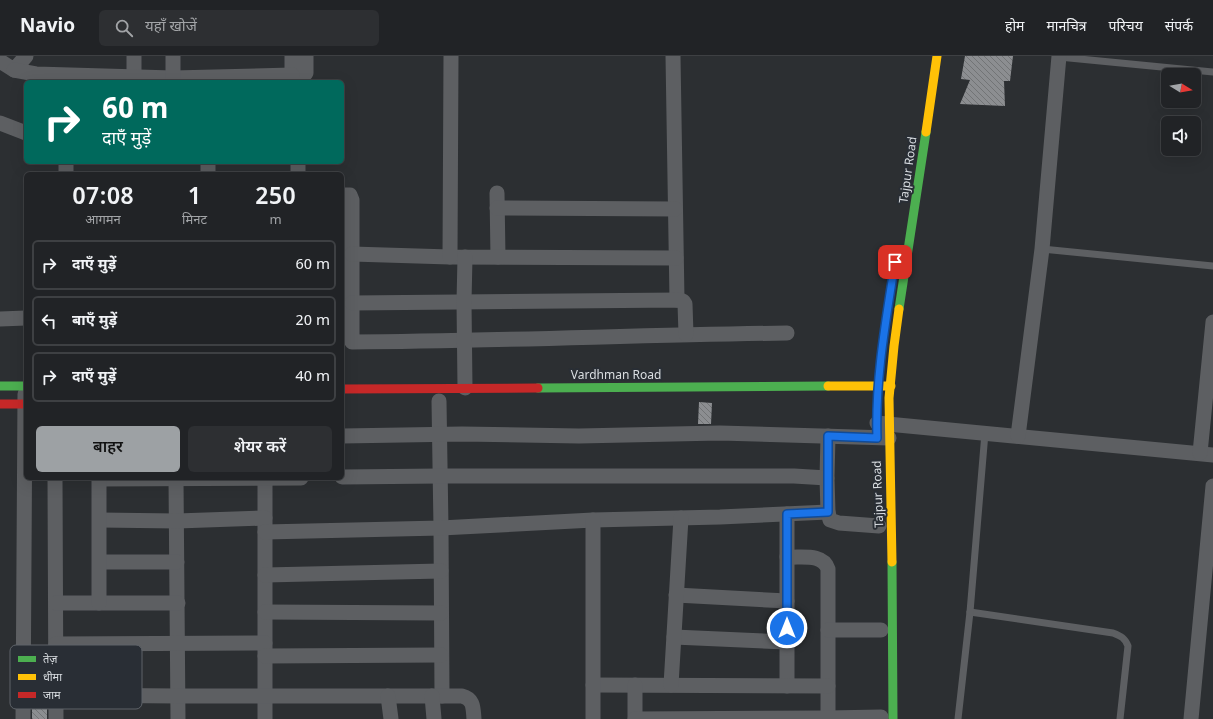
<!DOCTYPE html>
<html lang="hi">
<meta charset="utf-8">
<style>
:root{--surface:#212326;--page:#2d2f32;--text:#f1f3f6;--muted:#a2a4a7;--line:#3e4043;--accent:#9da1a4}
body{margin:0;font-family:Georgia,"Noto Sans Devanagari",serif;background:var(--page);color:var(--text);height:100vh;display:flex;flex-direction:column;font-size:15px;white-space:nowrap}
*{box-sizing:border-box;margin:0}
p{font-size:13px;color:var(--muted)}
.icon{flex:none;width:22px;height:22px;fill:none;stroke:currentColor;stroke-width:2;stroke-linecap:round;stroke-linejoin:round}
.map{position:relative;flex:1;overflow:hidden}
.sheet{position:absolute;left:24px;top:116px;width:320px;height:308px;display:flex;flex-direction:column;background:var(--surface);border-radius:6px;box-shadow:0 4px 16px #0002,0 0 0 1px var(--line)}
.sheet>*{flex:none}
.guide{position:absolute;left:24px;top:24px;width:320px;height:84px;border-radius:6px;box-shadow:0 4px 16px #0002,0 0 0 1px var(--line);background:#00695c;color:#fff;overflow:hidden}
.needle{width:26px;rotate:101deg}
.controls{position:absolute;left:1161px;top:12px;display:grid;gap:8px}
.controls a{display:grid;place-items:center;width:40px;height:40px;border-radius:6px;background:var(--surface);box-shadow:0 4px 16px #0002,0 0 0 1px var(--line);font-size:20px}
.pin{position:absolute;display:grid;place-items:center;width:34px;height:34px;color:#fff;margin:-17px;border-radius:8px;box-shadow:0 2px 6px #0006}
.me{position:absolute;width:44px;margin:-22px;rotate:0deg;stroke-linejoin:round;filter:drop-shadow(0 0 3px #0008)}
.turn{display:flex;align-items:center;gap:14px;height:84px;padding:0 12px;font-size:18px}
.turn .icon{width:52px;height:52px;stroke-width:2.5}
.turn b{display:block;font-size:28px;line-height:34px}
.eta{display:flex;justify-content:space-evenly;align-items:center;height:68px;text-align:center}
.eta b{font-size:24px;font-weight:600;line-height:28px}
.button{display:flex;gap:8px;margin-top:auto;padding:8px 12px}
.button a{flex:1;height:46px;border-radius:6px;background:var(--accent);color:#111;font-size:16px;font-weight:600;line-height:46px;text-align:center}
.button a+a{background:var(--page);color:var(--text)}
ul{padding:0;list-style:none}
li{display:flex;align-items:center;gap:12px;height:50px;margin:0 8px 6px;padding:0 4px;border:2px solid var(--line);border-radius:6px}
li div{flex:1}
li b{display:block;font-size:15px}
li em{font-style:normal}
header{display:flex;align-items:center;gap:24px;box-sizing:border-box;height:56px;padding:0 20px;background:var(--surface);border-bottom:1px solid var(--line)}
header strong{font-size:19px}
nav{display:flex;gap:22px;margin-inline-start:auto;font-size:14px}
.search{width:280px;height:36px;background:var(--page);display:flex;align-items:center;gap:10px;box-sizing:border-box;padding:0 14px;border-radius:6px;color:var(--muted);font-size:15px}
.map>svg:first-child{display:block}
</style>
<header>
<strong>Navio</strong>
<div class="search"><svg class="icon" aria-label="search" viewBox="0 0 24 24"><circle cx="10" cy="10" r="6"/><path d="M15 15l6 6"/></svg>यहाँ खोजें</div>
<nav><a>होम</a><a>मानचित्र</a><a>परिचय</a><a>संपर्क</a></nav>
</header>
<div class="map">
<svg width="1213" height="663" viewBox="0 0 1213 663">
<defs>
<pattern id="building-back-hatch" width="6" height="6" patternUnits="userSpaceOnUse"><rect width="6" height="6" fill="#8c8e91"/><path d="M-1 5l2 2M0 0l6 6M5-1l2 2" fill="none" stroke="#727476"/></pattern>
</defs>
<rect width="100%" height="100%" fill="#2c2f32"/>
<g fill="url(#building-back-hatch)">
<path d="M965,0h48l-3,25h-6l1,25 -45,-2 10,-24 -9,-1z"/>
<path d="M699,346l13,1 -1,21h-13z"/>
<path d="M32,644l15,1v18h-15z"/>
</g>
<g fill="none" stroke-linecap="round" stroke-linejoin="round">
<g stroke="#5d5f62" stroke-width="7">
<path d="M1059,1l154,15"/>
<path d="M1042,193l171,17"/>
<path d="M970,556l143,21c8,3 12,5 15,13l-8,73"/>
<path d="M958,663l12,-107 15,-179"/>
</g>
<g stroke="#5d5f62" stroke-width="15">
<path d="M134,0v21"/>
<path d="M292,0v19c4,3 11,2 14,-2v-17"/>
<path d="M673,0l4,244"/>
<path d="M0,5l14,9 12,-14"/>
<path d="M14,14l22,4 137,4 119,-3"/>
<path d="M173,22v-22"/>
<path d="M0,67l26,10"/>
<path d="M208,106v12"/>
<path d="M66,118v-12"/>
<path d="M298,118v-12"/>
<path d="M497,137l1,64"/>
<path d="M342,139h8l2,5v142c145,-1 290,-7 435,-9"/>
<path d="M497,152l178,1"/>
<path d="M352,198l98,3 226,1"/>
<path d="M450,201l1,-201"/>
<path d="M352,247l327,-3 4,1 2,3 1,30"/>
<path d="M0,263l26,-1"/>
<path d="M465,332l-1,-86 1,-45"/>
<path d="M439,345l2,127 1,168"/>
<path d="M877,367l336,32"/>
<path d="M342,380l120,-2 117,2 141,-3 169,5"/>
<path d="M828,380l-1,42 1,34 2,8 9,3 40,3"/>
<path d="M1018,380l24,-187 17,-193"/>
<path d="M1200,397l13,-131"/>
<path d="M342,421l98,-1h354l33,2"/>
<path d="M55,422l1,241"/>
<path d="M265,422v241"/>
<path d="M99,423l202,-1"/>
<path d="M176,423l2,240"/>
<path d="M787,458v172"/>
<path d="M100,464l77,1 88,-3"/>
<path d="M265,476l176,-4 152,-8 127,-3 108,-5"/>
<path d="M787,501c14,1 36,-4 41,12v150"/>
<path d="M100,506h77"/>
<path d="M265,519l176,-4"/>
<path d="M676,539l111,6"/>
<path d="M56,547h122"/>
<path d="M99,547v-125"/>
<path d="M265,556l176,1"/>
<path d="M828,574h53"/>
<path d="M674,581l113,5"/>
<path d="M56,588l209,-1"/>
<path d="M265,600l176,-1"/>
<path d="M593,629l235,1"/>
<path d="M635,629v34"/>
<path d="M671,629l10,-167"/>
<path d="M56,639l122,1h284c12,3 11,12 12,23"/>
<path d="M388,640l3,23"/>
<path d="M432,640l2,23"/>
<path d="M23,663l2,-325"/>
<path d="M593,663v-199"/>
<path d="M635,663l193,-1 53,-1"/>
<path d="M1191,663l22,-233"/>
</g>
<g stroke="#4caf50" stroke-width="9">
<path d="M899,253l27,-177"/>
<path d="M0,330h26"/>
<path d="M538,332l290,-2"/>
<path d="M892,506l1,157"/>
</g>
<g stroke="#ffc107" stroke-width="9">
<path d="M926,76l11,-76"/>
<path d="M828,330h63"/>
<path d="M892,506l-3,-164 5,-52 5,-37"/>
</g>
<g stroke="#c62828" stroke-width="9">
<path d="M342,333l196,-1"/>
<path d="M0,348h26"/>
</g>
</g>
<g fill="none" stroke-linecap="round" stroke-linejoin="round">
<g stroke="#114b97" stroke-width="10">
<path id="route" d="M787,572v-114l41,-2v-76l49,2c-2,-59 9,-118 18,-176"/>
</g>
<use href="#route" stroke="#1a73e8" stroke-width="7"/>
</g>
<g text-anchor="middle" stroke-width="4" stroke-linejoin="round" paint-order="stroke">
<g font-size="12" fill="#dadee2" stroke="#292e35">
<text transform="translate(908 114) rotate(-82)" y="4">Tajpur Road</text>
<text x="616" y="323">Vardhman Road</text>
<text transform="translate(878 438) rotate(-92)" y="4">Tajpur Road</text>
</g>
</g>
<rect x="10" y="589" width="132" height="64" rx="6" fill="#292e35" stroke="#5e6369" stroke-width="1"/>
<rect x="18" y="600" width="18" height="6" fill="#4caf50"/>
<rect x="18" y="618" width="18" height="6" fill="#ffc107"/>
<rect x="18" y="636" width="18" height="6" fill="#c62828"/>
<g font-size="11" fill="#dadee2">
<text x="43" y="607">तेज़</text>
<text x="43" y="625">धीमा</text>
<text x="43" y="643">जाम</text>
</g>
</svg>
<div class="controls">
<a><svg class="needle" viewBox="-14 -14 28 28"><path d="M0-13l5 13h-10z" fill="#e53935"/><path d="M0 13l5-13h-10z" fill="#a2a4a7"/></svg></a>
<a><svg class="icon" aria-label="sound" viewBox="0 0 24 24"><path d="M4 9h4l5-4v14l-5-4H4zM17 9q2 3 0 6"/></svg></a>
</div>
<div class="pin" style="left:895px;top:206px;background:#d93025"><svg class="icon" aria-label="arrive" viewBox="0 0 24 24"><path d="M6 21V4h12l-3 4 3 4H6"/></svg></div>
<svg class="me" style="left:787px;top:572px" viewBox="-20 -20 40 40"><circle r="17" fill="#1a73e8" stroke="#fff" stroke-width="3"/><path d="M0-11L8 9 0 5-8 9z" fill="#fff"/></svg>
<div class="guide">
<div class="turn"><svg class="icon" aria-label="right" viewBox="0 0 24 24"><path d="M7 20v-9h11M14 6l5 5-5 5"/></svg><div><b>60 m</b>दाएँ मुड़ें</div></div>
</div>
<section class="sheet">
<div class="eta">
<div><b>07:08</b><p>आगमन</p></div>
<div><b>1</b><p>मिनट</p></div>
<div><b>250</b><p>m</p></div>
</div>
<ul>
<li><svg class="icon" aria-label="right" viewBox="0 0 24 24"><path d="M7 20v-9h11M14 6l5 5-5 5"/></svg><div><b>दाएँ मुड़ें</b></div><em>60 m</em></li>
<li><svg class="icon" aria-label="left" viewBox="0 0 24 24"><path d="M17 20v-9H6M10 6l-5 5 5 5"/></svg><div><b>बाएँ मुड़ें</b></div><em>20 m</em></li>
<li><svg class="icon" aria-label="right" viewBox="0 0 24 24"><path d="M7 20v-9h11M14 6l5 5-5 5"/></svg><div><b>दाएँ मुड़ें</b></div><em>40 m</em></li>
</ul>
<div class="button"><a>बाहर</a><a>शेयर करें</a></div>
</section>
</div>
